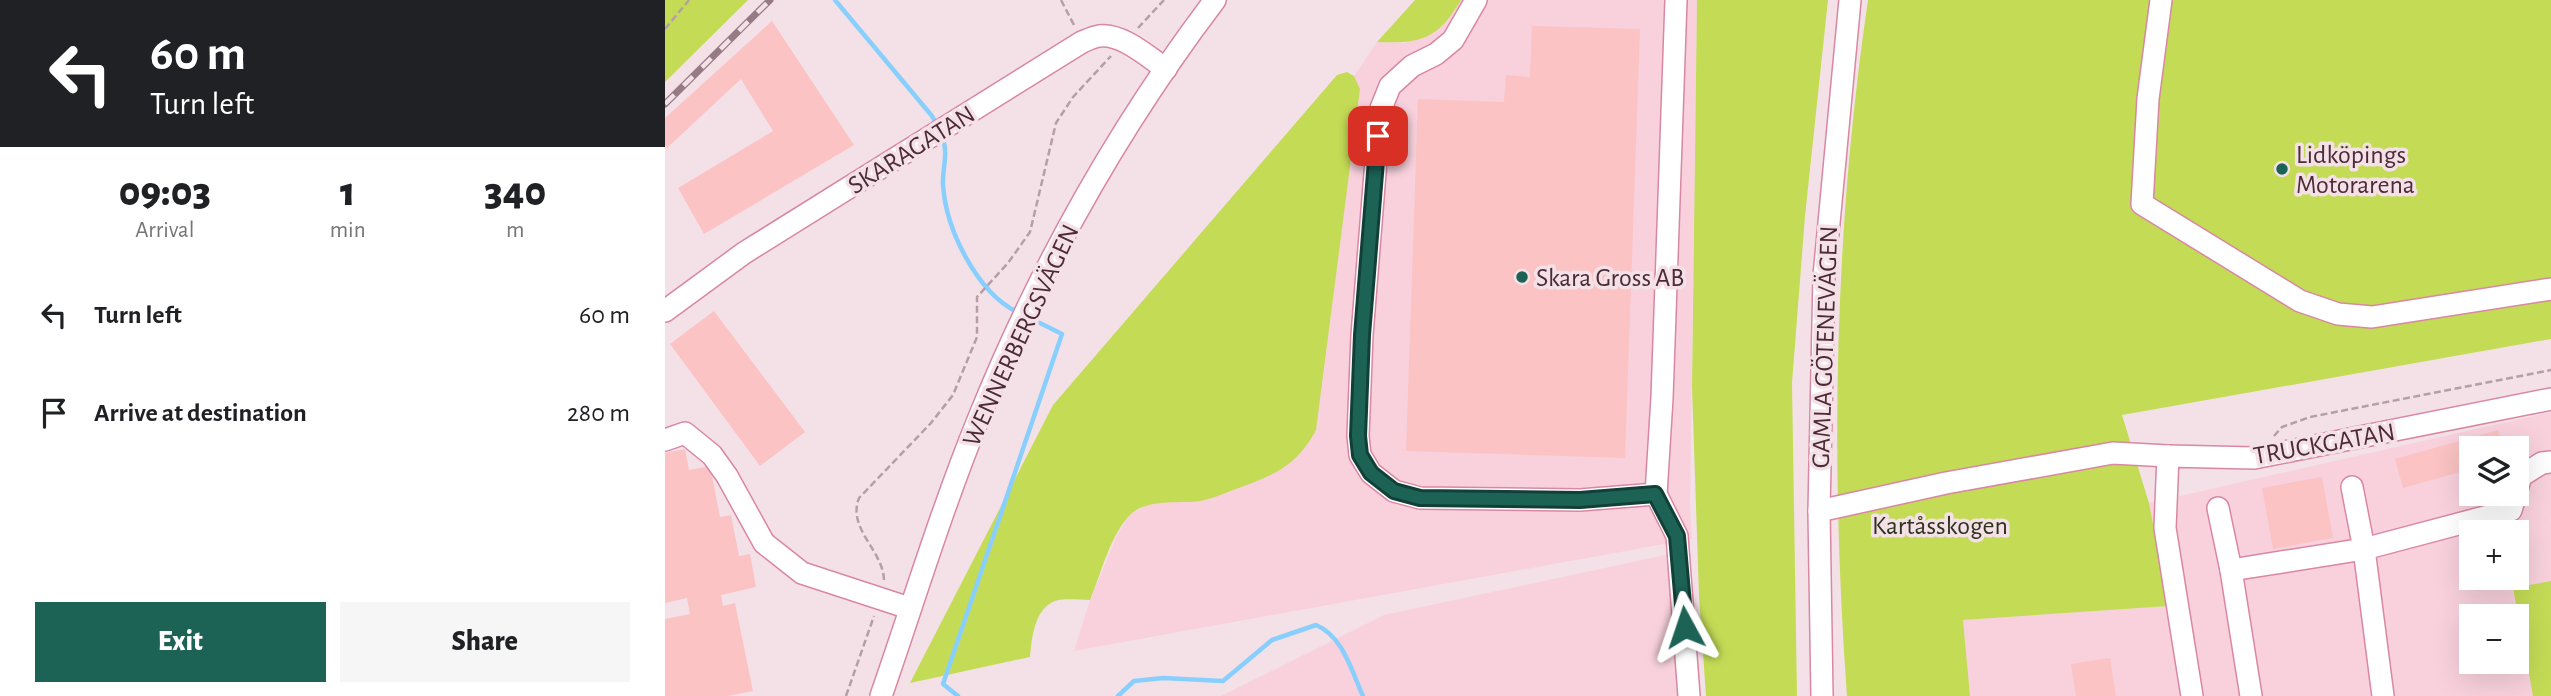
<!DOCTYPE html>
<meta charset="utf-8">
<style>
:root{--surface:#fff;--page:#f6f6f6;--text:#202124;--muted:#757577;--accent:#1c6356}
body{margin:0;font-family:"Alegreya Sans",sans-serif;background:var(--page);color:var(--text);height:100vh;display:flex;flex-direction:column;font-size:26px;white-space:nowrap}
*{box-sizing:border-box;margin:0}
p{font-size:23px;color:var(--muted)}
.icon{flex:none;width:38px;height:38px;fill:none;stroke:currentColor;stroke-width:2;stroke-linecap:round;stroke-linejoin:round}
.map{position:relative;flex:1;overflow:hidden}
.side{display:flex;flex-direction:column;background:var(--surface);width:665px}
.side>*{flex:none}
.banner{background:#202124;color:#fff;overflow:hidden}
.controls{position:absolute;left:1794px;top:436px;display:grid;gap:14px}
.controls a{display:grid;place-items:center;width:70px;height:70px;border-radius:0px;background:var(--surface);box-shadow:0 7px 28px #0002;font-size:35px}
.pin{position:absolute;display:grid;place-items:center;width:60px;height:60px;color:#fff;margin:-30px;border-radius:14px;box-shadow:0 4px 10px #0006}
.me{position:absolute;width:77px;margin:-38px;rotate:355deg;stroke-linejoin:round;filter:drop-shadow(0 0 5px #0008)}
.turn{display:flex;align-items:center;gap:24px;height:147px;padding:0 35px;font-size:32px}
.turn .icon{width:91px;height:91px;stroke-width:2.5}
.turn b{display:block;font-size:49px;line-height:60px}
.eta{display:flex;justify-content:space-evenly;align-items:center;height:119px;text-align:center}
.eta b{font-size:42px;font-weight:800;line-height:49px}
.button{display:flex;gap:14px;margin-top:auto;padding:14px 35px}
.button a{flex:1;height:80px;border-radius:0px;background:var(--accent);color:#fff;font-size:28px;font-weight:800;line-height:80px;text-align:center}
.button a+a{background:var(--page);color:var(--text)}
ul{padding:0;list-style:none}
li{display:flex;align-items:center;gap:21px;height:98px;padding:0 35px}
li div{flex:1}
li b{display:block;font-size:26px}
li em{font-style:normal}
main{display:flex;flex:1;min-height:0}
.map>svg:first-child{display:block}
</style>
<main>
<section class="side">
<div class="banner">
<div class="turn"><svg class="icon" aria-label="left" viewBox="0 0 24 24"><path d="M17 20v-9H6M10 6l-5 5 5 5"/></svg><div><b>60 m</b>Turn left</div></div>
</div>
<div class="eta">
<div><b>09:03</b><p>Arrival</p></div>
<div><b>1</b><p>min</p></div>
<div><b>340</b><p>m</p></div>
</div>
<ul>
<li><svg class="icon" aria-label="left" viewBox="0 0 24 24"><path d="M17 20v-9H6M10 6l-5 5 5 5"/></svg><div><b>Turn left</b></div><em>60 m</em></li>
<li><svg class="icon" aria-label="arrive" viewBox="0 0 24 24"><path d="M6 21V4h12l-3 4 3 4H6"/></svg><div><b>Arrive at destination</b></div><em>280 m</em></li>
</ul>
<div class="button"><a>Exit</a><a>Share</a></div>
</section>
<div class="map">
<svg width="1886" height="696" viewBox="0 0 1886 696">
<rect width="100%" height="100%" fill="#f4e1e7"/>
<g fill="#f8d1dc" fill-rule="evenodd">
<path d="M796,0h236l-7,508 2,31 -618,112 16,-51 27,-65 12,-20 18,-10 213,-415 -6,-14 23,-34 28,1 49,-31z"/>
<path d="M1886,412v169l-38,8 20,107h-563l-7,-76 205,-14 -19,-103zM1806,448h46v46h-46zM1806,532h46v46h-46zM1806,616h46v46h-46z"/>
<path d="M1005,554l9,142h-458l163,-81z"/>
</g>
<g fill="#c4db56">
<path d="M0,0h83l-83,82z"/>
<path d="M750,0h46c-23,39 -40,44 -84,42z"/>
<path d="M1032,0h131l-23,216 -13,167 5,313h-91l-7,-100 -7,-209z"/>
<path d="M1203,0h683v339l-429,76 27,88 20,103 -206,14 7,76h-123c-17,-232 -13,-466 21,-696z"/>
<path d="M682,72l7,4 6,13 -44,341c-20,37 -42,45 -80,59 -11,4 -24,10 -36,12 -22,3 -56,-3 -72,16 -19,22 -27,57 -38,83 -10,0 -25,-2 -35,1 -21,8 -23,37 -25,56l-120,26 143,-278 284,-330z"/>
<path d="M1886,581v115h-18l-20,-108z"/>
</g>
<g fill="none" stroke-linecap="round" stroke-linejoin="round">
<g stroke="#89cffd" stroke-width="4.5">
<path d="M170,0l97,116 5,10"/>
<path d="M277,137c7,15 0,33 1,48 3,45 34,107 74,127"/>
<path d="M293,696l-15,-12 119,-350 -34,-17"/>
<path d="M453,696l16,-15 29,-3 60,3 49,-41 44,-15c27,11 36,47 47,71"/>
</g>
</g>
<g fill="#fbc3c3">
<path d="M107,21l82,124 -150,89 -26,-46 95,-57 -32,-52 -74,69 -2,-3v-27z"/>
<path d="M867,26l108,3 -15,429 -219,-7 12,-352 86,3 2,-27 24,2z"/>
<path d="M49,311l91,121 -45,34 -90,-122z"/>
<path d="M1833,430l6,18h-33v21l-68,19 -8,-29z"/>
<path d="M20,449l4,21 21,-4 10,51 11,-2 8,41 11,-2 6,33 -35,8 2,11 12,-3 18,88 -26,5h-62v-77l25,-5 -3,-16 -22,5v-150z"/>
<path d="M1657,477l11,61 -60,11 -11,-61z"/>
<path d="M1445,658l6,38h-40l-5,-32z"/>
</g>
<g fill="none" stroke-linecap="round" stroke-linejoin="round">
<g stroke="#d987a3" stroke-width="24">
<g id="minor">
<path d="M811,0l-23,40 -17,14 -24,12 -22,20 -10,25 -18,224 -4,101 2,19 11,18 23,18 26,7 160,2 76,-6"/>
<path d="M1496,0l-13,99 -6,105 158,97 38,13 34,3 179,-28"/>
<path d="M0,311l79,-58 338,-211c5,-2 11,-5 17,-6 23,-3 49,21 67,33"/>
<path d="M0,440l20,-7 27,22 15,21 37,67 38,30 107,35"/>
<path d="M1852,490l4,-14 21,-13 9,-1"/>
<path d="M991,494l6,-96 14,-398"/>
<path d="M991,494l21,42 12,160"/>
<path d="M1553,508l13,62"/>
<path d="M1154,511l127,-28 167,-30 55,3"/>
<path d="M216,696c32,-92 60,-185 97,-276 60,-149 140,-292 237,-420"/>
<path d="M1157,696l-3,-185 5,-235 26,-276"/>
<path d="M1527,696l-27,-168 3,-72 86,2 297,-59"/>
<path d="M1586,696l-20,-126 133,-21 -12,-62"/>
<path d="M1718,696l-19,-147 147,-39 5,-16"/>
</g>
</g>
<g stroke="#b69ea5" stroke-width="2.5" stroke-dasharray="7 3.5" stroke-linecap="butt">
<path d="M396,0l13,25"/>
<path d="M473,28l26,-28"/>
<path d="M0,29l24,-29"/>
<path d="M1609,436l8,-9 28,-10 241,-47"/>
<path d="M219,580c-1,-30 -37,-51 -25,-82l72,-75 22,-28 24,-58v-40l31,-34 22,-31 26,-109 17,-26 38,-41"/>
<path d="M181,696l28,-80"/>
</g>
<use href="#minor" stroke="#fff" stroke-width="21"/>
<g stroke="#977b84" stroke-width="7">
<path id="rail" d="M0,104l105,-104"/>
</g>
<use href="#rail" stroke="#f4e1e7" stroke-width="4.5" stroke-dasharray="13" stroke-linecap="butt"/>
</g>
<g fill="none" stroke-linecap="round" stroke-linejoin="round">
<g stroke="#124038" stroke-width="18">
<path id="route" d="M713,136l-16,199 -4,101 2,19 11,18 23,18 26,7 160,2 75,-6 22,42 8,91"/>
</g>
<use href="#route" stroke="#1c6356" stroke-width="12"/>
</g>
<g fill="#1c6356" stroke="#f4e1e7" stroke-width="2.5">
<circle cx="1617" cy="169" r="7"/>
<circle cx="857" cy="277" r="7"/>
</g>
<g text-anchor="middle" stroke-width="7" stroke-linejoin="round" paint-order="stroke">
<g font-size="26" fill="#4d2b36" stroke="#f4e1e7">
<text transform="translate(246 149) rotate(-32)" y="9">SKARAGATAN</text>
<text transform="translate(355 335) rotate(-65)" y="9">WENNERBERGSVÄGEN</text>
<text transform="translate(1159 347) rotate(-88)" y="9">GAMLA GÖTENEVÄGEN</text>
<text transform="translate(1659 443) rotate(-10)" y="9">TRUCKGATAN</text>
</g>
<g font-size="26" fill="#4d2b36" stroke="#f4e1e7" text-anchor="start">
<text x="1631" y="163">Lidköpings<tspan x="1631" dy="30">Motorarena</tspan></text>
<text x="871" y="286">Skara Gross AB</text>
</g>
<g font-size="26" fill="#2e331d" stroke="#f4e1e7">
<text x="1275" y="534">Kartåsskogen</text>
</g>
</g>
</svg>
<div class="controls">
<a><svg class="icon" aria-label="layers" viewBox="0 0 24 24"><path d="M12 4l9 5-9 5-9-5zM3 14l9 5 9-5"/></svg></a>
<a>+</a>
<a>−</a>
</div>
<div class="pin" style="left:713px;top:136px;background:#d93025"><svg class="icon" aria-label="arrive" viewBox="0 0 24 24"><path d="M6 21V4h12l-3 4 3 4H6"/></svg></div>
<svg class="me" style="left:1020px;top:627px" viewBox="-20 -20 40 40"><path d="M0-17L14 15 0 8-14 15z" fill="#1c6356" stroke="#fff" stroke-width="4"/></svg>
</div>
</main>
